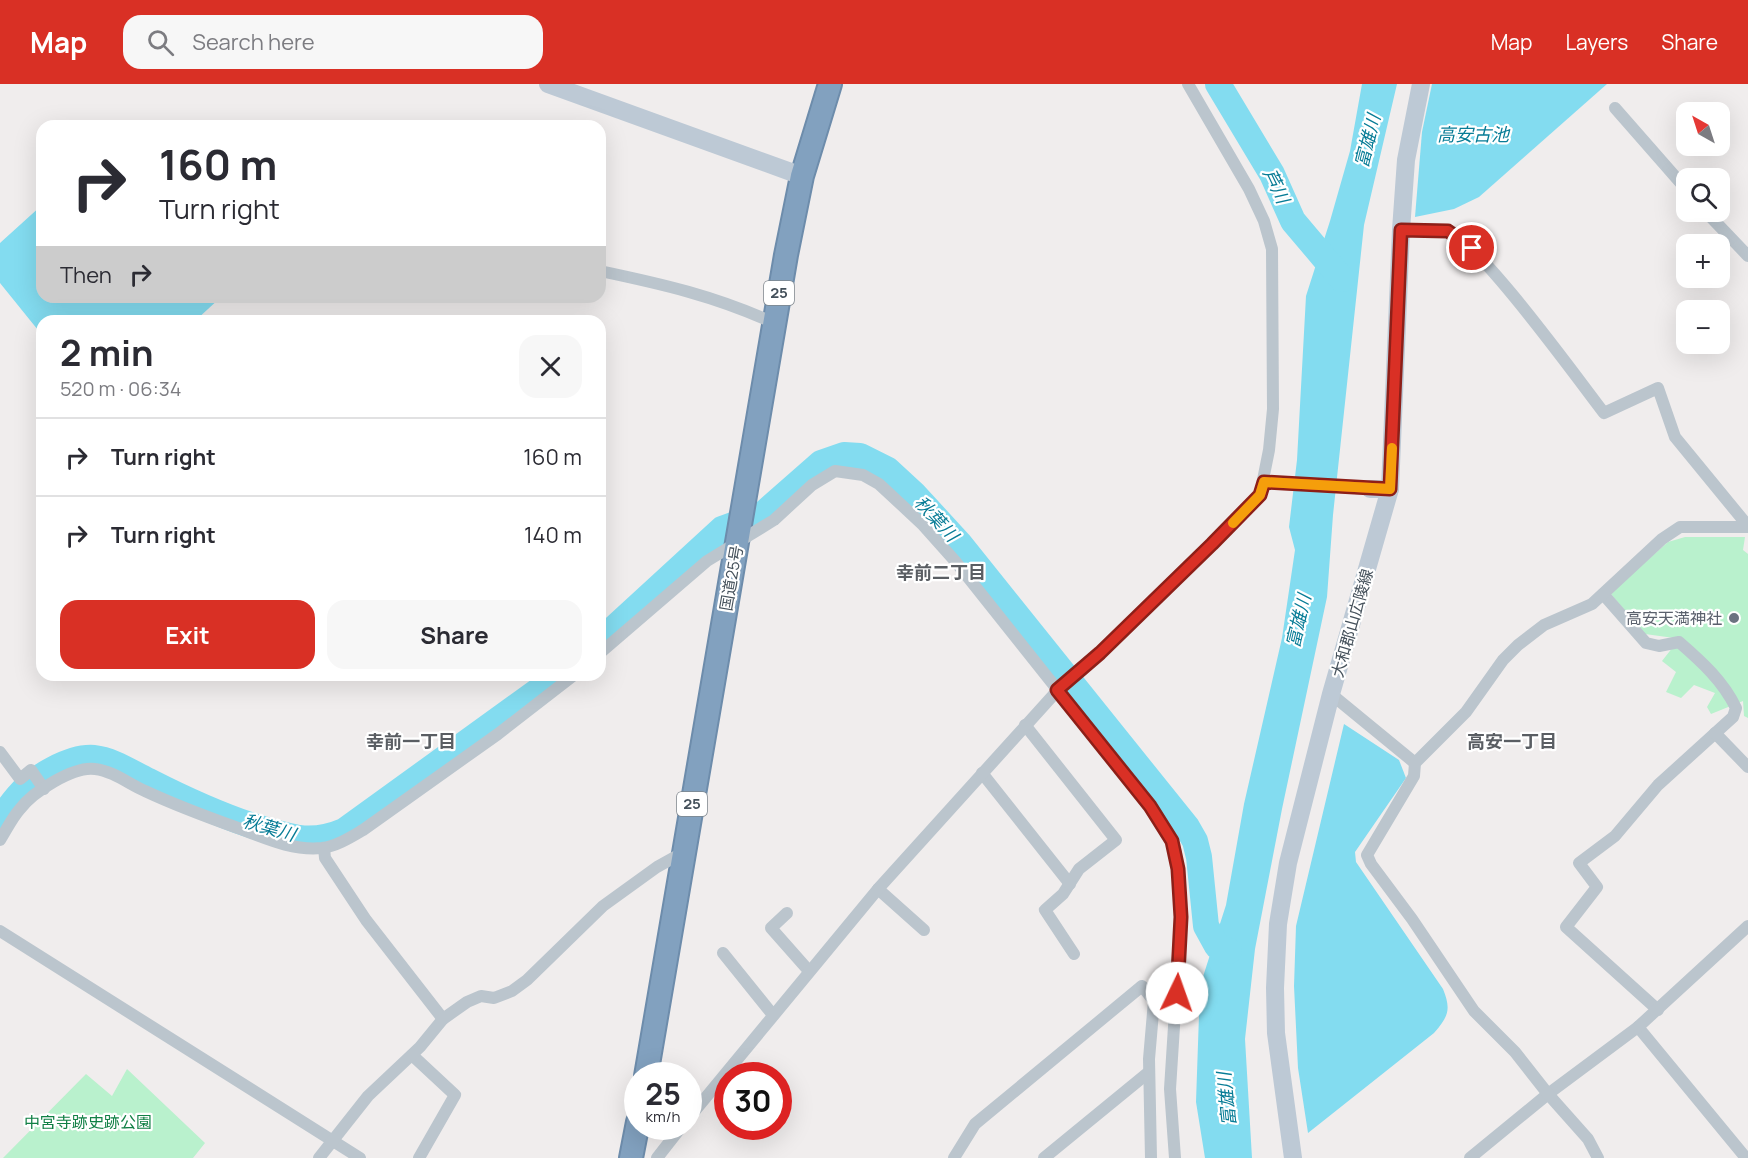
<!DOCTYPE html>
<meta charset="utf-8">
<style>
:root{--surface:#fff;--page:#f7f7f7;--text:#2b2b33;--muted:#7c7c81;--line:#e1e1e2;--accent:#d93025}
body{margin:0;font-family:Manrope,"Noto Sans JP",sans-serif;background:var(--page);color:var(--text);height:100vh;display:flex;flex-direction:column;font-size:22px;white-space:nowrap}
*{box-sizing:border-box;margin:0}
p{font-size:20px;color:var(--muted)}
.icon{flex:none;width:33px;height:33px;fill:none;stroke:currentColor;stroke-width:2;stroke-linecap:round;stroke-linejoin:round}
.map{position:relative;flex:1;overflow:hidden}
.details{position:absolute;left:36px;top:231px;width:570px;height:366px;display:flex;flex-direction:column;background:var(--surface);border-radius:18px;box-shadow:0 6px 24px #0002}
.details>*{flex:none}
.hud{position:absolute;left:36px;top:36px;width:570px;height:183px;border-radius:18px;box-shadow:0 6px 24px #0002;background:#fff;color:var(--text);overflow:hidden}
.needle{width:39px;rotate:321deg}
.controls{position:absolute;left:1676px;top:18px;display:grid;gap:12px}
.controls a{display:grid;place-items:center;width:54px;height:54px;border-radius:12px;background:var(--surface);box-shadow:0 6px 24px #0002;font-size:30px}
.speed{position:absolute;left:624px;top:978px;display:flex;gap:12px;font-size:30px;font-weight:700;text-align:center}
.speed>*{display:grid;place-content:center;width:78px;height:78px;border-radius:50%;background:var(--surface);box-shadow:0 6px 24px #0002;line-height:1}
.speed small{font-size:15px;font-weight:400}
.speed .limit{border:9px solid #d22;background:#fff;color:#111}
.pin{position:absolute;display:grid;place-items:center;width:51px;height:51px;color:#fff;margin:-26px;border:3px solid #fff;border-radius:50%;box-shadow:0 2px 6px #0007}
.me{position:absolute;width:66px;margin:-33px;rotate:3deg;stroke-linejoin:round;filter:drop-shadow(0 0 4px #0008)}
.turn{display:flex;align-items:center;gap:21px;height:126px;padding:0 24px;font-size:27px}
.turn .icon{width:78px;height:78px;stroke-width:2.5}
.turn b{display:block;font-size:42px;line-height:51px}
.then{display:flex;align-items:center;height:57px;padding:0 24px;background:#0003;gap:12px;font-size:22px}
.round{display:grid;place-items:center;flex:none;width:63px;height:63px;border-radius:18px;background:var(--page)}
.head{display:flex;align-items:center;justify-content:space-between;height:102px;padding:0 24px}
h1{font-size:36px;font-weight:700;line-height:45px}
.primary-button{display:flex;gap:12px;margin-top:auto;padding:12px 24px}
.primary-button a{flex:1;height:69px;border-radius:18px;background:var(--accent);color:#fff;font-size:24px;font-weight:700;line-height:69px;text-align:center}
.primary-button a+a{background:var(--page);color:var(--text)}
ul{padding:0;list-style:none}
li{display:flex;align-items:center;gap:18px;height:78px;padding:0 24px;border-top:2px solid var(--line)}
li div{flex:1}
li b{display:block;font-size:22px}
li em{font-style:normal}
header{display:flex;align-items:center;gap:36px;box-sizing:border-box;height:84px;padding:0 30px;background:var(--accent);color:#fff}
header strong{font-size:28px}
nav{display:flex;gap:33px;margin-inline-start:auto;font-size:21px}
.search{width:420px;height:54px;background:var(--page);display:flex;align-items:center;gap:15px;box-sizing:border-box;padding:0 21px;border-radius:18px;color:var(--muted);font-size:22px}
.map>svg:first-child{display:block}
</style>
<header>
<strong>Map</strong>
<div class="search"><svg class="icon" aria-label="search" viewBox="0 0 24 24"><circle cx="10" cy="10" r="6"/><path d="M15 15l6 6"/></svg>Search here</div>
<nav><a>Map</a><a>Layers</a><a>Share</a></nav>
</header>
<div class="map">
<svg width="1748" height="1074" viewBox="0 0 1748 1074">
<rect width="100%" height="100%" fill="#f0eded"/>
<g fill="#b9f1cd">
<path d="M1685,453h60l-2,13 5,4v164l-4,-2 -1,-15 -32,13 -4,-7 8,-14 -21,-8 -13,13 -15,-6 10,-20 -14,-11 11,-14 1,-9 -29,-4 -35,-41 58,-51z"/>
<path d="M127,985l78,74 -12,15h-190l83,-84 26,22z"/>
</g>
<g fill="#83dcf0">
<path d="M1362,0h35l-33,141 -31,290 -6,82 -45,212 -27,140 -10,90 7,119h-47l-9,-56 4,-116 26,-81 18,-101 38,-166 13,-88 -6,-23 8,-67 9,-164 24,-75 20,-70z"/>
<path d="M1432,0h175l-128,113 -25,12 -39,8 7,-85z"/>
<path d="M42,121v92h179l-26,24h-153v14l-42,-52v-40z"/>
<path d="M1344,640l55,36 7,18 -51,74 1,10 87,127c8,20 6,27 -9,44l-126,100 -10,-65 -4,-82 2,-60z"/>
</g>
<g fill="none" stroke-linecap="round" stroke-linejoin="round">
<g stroke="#83dcf0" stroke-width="26">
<path d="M1218,0l54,90 21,47 49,58"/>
<path d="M600,557l122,-112 41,-15 58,-51 23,-8 16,1 28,14 26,24 45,49 228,284 8,14 4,16 7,69 11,20 12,5"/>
<path d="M0,739c5,-10 11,-19 18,-27 15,-18 52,-40 76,-38 19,2 38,15 55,23 45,23 100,48 150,57 16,2 31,-1 45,-7l216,-156"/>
</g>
<g stroke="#6d8cab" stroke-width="26">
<g id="highway">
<path d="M646,992l140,-821 16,-79 28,-92"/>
<path d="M631,1074l7,-36"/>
</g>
</g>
<g stroke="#bbc5cd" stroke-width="12">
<path d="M1615,24l71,81"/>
<path d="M1706,128l42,44"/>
<path d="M1401,146c14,1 32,-2 46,1 29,7 133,151 157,182l54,-25 17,49 73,89"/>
<path d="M600,187c62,13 115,25 174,52"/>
<path d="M1264,398l106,7"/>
<path d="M1603,510l43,49 13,3 20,-4c23,20 44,39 57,66l-3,9 -75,68 -43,51 -36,27 18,24 -31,40 92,83"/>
<path d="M600,569l107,-92 67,-41 38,-35 23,-14 28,4 16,9 43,40 33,37 195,245 22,35 4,12 4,38 1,26 -11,172 5,69"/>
<path d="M1331,610l84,69"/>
<path d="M1025,641l91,115 -37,29 -16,25 -18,16 29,44"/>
<path d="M1715,649l33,34"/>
<path d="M0,668l20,27 11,-9 13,19"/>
<path d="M982,689l88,111"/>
<path d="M0,756c7,-11 12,-22 20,-31 13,-17 53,-43 75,-40 18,2 34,15 50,22 30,14 62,26 93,37 27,10 54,23 84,20 15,-2 29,-11 41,-18l135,-96 76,-59"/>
<path d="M324,764l1,10 41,62 77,99"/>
<path d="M878,805l46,41"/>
<path d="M787,829l-16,15 38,43"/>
<path d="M0,847l360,227"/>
<path d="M723,869l50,62"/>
<path d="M1638,943l108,131"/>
<path d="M412,971l43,40 -36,63"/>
<path d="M688,1035l190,-230 179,-198 43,-38 112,-109 48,-49 9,-45 4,-41 -1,-160 -8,-28 -15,-32 -61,-105"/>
<path d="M319,1074l49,-62 52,-49 23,-28 24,-17 14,-6 13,2 18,-7 15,-11 76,-74 54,-39 27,-15"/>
<path d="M657,1074l25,-32"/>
<path d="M954,1074l21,-34 167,-138 12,15 -5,58 2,99"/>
<path d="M1044,1074l105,-86"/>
<path d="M1470,1074l78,-64 90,-67 110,-101"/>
<path d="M1598,1074l-10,-19 -40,-45 -33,-42 -41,-41 -62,-92 -41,-55 -4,-9 47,-79 1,-13 51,-51 37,-52 15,-15 26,-20 48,-21 70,-65 18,-12h68"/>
</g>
<g stroke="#bdc9d5" stroke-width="18">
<path d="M548,0l254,92"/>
<path d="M1370,405h20"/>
<path d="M1293,1074l-17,-125 -1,-45 3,-64 10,-61 43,-169 59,-205 11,-259 5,-70 15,-76"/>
</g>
<use href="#highway" stroke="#82a1bf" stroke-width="22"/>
</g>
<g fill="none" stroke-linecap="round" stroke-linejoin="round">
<g stroke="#8d1f18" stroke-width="15">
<path id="route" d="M1177,909l4,-76 -3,-48 -6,-28 -22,-35 -93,-116 43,-37 112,-109 48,-49 4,-13 126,7 11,-259 47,1 24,17"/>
</g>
<use href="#route" stroke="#d93025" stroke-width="10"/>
<path stroke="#f59e0b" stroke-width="10" d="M1233,439l27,-28 4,-13 126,7 2,-41"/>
</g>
<circle fill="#6b7280" stroke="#fff" stroke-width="2" cx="1734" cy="534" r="6"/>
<g text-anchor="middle" stroke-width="4.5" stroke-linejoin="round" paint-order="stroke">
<g fill="#fff" stroke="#7d858c" stroke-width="1.5">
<rect x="764" y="197" width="30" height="24" rx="4.5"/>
<rect x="677" y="708" width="30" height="24" rx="4.5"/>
</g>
<g font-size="15" font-weight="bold" fill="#45515b">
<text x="779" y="214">25</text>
<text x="692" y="725">25</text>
</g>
<g font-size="16" fill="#45515b" stroke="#fff">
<text transform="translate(731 494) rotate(-80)" y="6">国道25号</text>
<text transform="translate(1352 539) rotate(-74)" y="6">大和郡山広陵線</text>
</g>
<g font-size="16" fill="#5b616d" stroke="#fff" text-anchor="end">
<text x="1722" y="540">高安天満神社</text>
</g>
<g font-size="16" fill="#128046" stroke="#fff">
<text x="88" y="1044">中宮寺跡史跡公園</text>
</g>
<g font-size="18" font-style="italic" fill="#077c96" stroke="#fff">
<text x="1473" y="57">高安古池</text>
<text transform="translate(1368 57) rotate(-76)" y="6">富雄川</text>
<text transform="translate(1276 102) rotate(64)" y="6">芦川</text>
<text transform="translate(936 435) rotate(47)" y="6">秋葉川</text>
<text transform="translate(1299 537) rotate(-77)" y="6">富雄川</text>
<text transform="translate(269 744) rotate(16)" y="6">秋葉川</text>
<text transform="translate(1227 1015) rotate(-96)" y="6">富雄川</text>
</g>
<g font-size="18" font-weight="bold" fill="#5a5e63" stroke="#fff">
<text x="941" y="495">幸前二丁目</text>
<text x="411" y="664">幸前一丁目</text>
<text x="1512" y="664">高安一丁目</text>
</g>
</g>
</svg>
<div class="controls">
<a><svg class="needle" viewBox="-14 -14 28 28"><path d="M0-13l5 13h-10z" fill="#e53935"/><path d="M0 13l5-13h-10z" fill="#7c7c81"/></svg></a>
<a><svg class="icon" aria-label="search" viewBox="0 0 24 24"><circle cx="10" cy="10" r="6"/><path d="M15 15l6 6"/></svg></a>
<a>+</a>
<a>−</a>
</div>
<div class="speed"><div>25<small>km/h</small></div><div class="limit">30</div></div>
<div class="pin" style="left:1472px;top:164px;background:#d93025"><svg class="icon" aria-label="arrive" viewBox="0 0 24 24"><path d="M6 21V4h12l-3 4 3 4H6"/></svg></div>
<svg class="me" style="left:1177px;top:909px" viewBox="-20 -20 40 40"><circle r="19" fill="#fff"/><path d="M0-13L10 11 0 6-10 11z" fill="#d93025"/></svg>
<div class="hud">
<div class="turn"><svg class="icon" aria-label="right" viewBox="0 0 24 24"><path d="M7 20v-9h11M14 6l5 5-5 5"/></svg><div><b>160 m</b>Turn right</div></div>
<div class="then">Then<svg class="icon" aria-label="right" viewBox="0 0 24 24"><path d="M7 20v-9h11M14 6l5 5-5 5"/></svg></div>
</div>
<section class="details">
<div class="head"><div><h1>2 min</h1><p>520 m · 06:34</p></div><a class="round"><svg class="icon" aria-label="close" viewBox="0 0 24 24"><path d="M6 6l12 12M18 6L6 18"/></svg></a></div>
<ul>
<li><svg class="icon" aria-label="right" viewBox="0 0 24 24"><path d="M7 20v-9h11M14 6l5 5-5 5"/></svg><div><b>Turn right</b></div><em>160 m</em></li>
<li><svg class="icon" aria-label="right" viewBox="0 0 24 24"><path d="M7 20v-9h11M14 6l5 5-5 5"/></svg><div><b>Turn right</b></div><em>140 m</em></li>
</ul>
<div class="primary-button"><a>Exit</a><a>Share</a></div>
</section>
</div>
